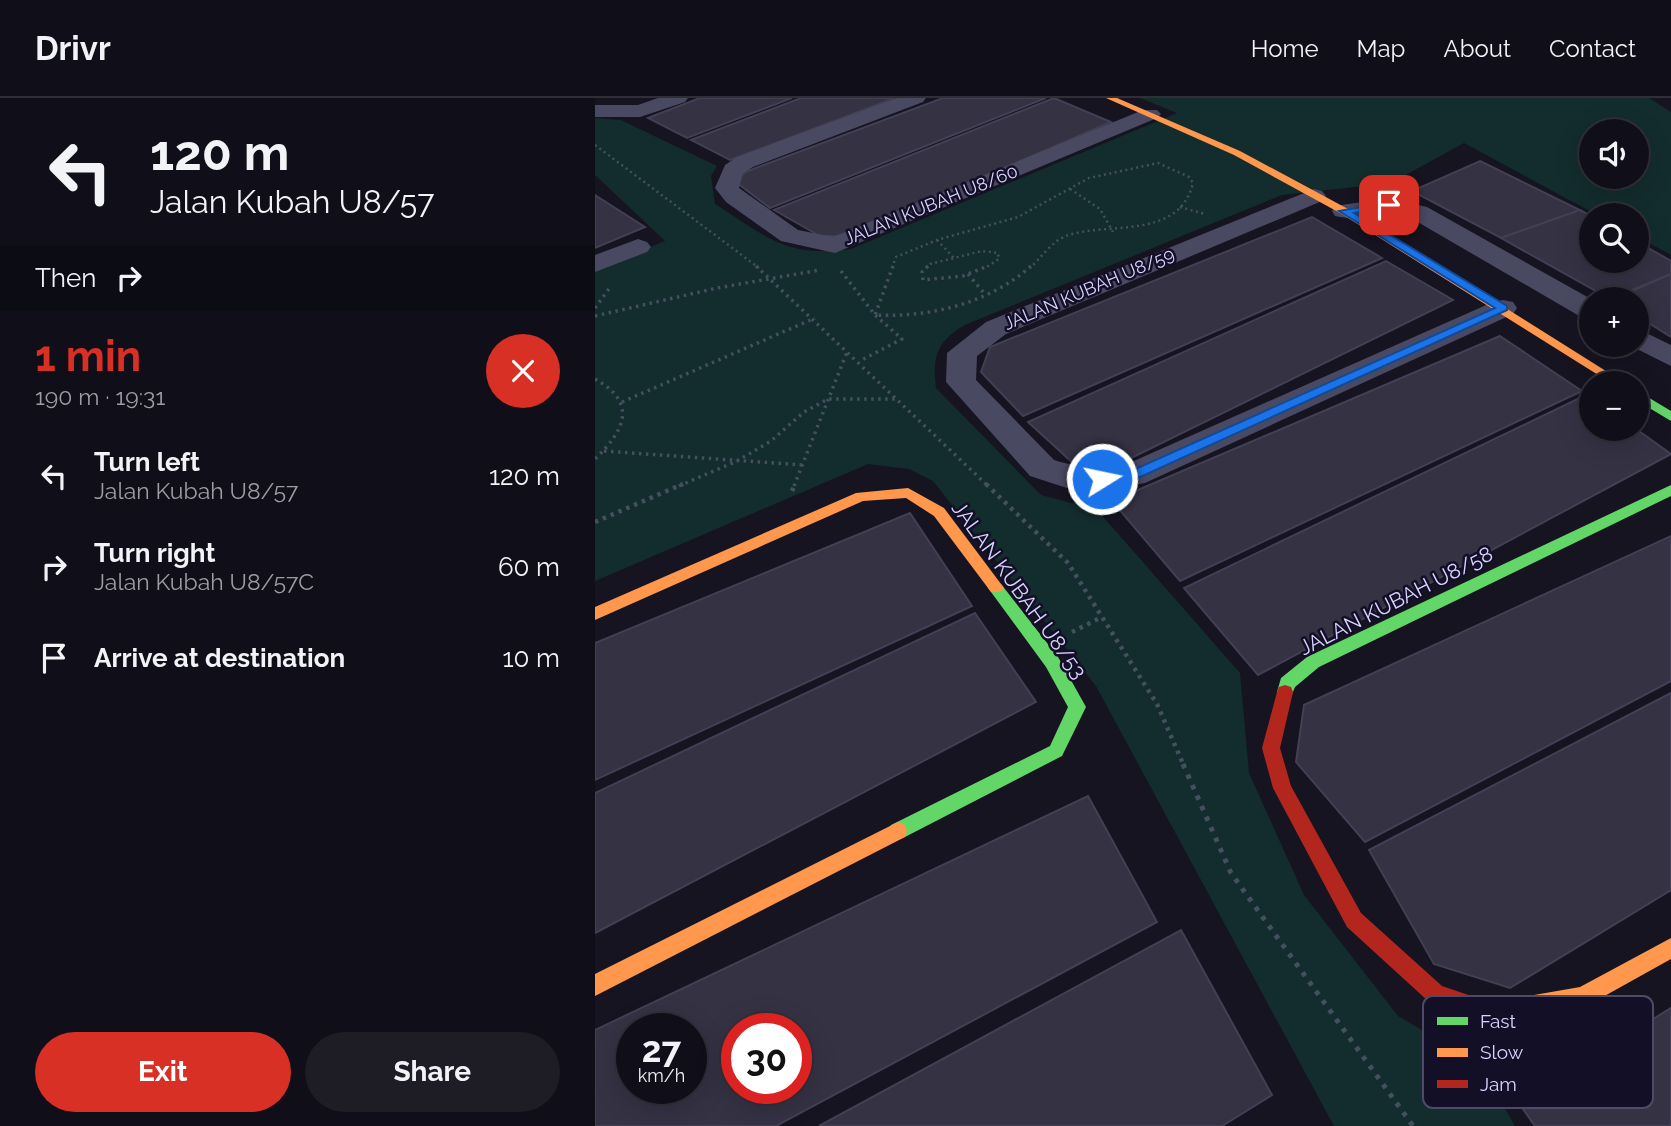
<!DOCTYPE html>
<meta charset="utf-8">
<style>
:root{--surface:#100f19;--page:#1e1d26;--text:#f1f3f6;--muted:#9c9ca2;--line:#302f38;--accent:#d93025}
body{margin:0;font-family:Raleway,sans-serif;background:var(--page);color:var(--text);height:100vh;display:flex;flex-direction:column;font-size:26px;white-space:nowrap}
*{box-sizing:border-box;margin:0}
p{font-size:23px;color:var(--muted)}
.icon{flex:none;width:38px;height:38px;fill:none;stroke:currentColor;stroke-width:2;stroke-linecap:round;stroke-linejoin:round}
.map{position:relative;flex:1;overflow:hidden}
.drawer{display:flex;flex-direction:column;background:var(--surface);width:595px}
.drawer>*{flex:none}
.banner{background:#100f19;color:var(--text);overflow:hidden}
.tools{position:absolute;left:984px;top:21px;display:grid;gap:14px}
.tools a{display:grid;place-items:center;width:70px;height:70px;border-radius:50%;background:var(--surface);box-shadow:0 7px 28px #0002,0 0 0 2px var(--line);font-size:35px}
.speed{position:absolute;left:21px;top:915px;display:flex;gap:14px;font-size:35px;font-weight:700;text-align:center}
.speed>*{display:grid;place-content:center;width:91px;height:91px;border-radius:50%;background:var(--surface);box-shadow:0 7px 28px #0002,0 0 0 2px var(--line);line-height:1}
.speed small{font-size:18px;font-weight:400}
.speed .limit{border:10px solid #d22;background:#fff;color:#111}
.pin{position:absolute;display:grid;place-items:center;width:60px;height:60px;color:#fff;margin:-30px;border-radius:14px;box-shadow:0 4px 10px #0006}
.me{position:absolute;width:77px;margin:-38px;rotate:80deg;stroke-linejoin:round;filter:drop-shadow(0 0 5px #0008)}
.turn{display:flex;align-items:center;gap:24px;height:147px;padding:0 35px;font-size:32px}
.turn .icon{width:91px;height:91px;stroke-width:2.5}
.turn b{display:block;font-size:49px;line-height:60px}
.then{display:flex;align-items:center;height:66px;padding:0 35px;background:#0003;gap:14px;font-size:26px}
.round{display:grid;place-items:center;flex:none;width:74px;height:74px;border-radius:37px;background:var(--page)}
.head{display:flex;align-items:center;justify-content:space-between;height:119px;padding:0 35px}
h1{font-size:42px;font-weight:700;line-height:52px;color:var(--accent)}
.cta{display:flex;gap:14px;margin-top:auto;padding:14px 35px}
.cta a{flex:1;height:80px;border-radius:42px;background:var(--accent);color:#fff;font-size:28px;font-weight:700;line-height:80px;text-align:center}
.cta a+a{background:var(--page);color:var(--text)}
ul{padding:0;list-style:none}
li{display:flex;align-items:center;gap:21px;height:91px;padding:0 35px}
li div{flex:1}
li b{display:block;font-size:26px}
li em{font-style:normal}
header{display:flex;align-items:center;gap:42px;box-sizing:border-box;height:98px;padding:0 35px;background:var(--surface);border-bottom:2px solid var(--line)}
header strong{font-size:33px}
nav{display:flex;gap:38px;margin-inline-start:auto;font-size:24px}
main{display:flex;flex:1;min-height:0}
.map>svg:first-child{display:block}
</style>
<header>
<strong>Drivr</strong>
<nav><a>Home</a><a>Map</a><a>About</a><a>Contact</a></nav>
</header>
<main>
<section class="drawer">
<div class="banner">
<div class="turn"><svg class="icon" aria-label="left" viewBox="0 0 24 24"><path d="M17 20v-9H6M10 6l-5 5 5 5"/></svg><div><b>120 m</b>Jalan Kubah U8/57</div></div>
<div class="then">Then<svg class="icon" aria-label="right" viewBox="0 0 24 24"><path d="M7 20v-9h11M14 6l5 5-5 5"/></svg></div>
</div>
<div class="head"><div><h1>1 min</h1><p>190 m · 19:31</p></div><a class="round" style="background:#d93025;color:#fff"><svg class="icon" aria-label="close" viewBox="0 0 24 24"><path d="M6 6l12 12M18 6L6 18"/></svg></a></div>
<ul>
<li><svg class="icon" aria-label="left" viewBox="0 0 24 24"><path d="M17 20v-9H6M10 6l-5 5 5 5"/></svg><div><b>Turn left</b><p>Jalan Kubah U8/57</p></div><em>120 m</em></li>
<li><svg class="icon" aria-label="right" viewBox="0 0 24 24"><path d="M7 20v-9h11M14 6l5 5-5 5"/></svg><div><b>Turn right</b><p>Jalan Kubah U8/57C</p></div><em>60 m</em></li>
<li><svg class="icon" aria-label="arrive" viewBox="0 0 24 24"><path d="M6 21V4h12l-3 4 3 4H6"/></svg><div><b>Arrive at destination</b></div><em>10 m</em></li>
</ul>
<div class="cta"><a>Exit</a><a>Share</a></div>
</section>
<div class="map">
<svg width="1076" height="1028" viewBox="0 0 1076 1028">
<rect width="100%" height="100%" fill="#161421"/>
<path fill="#132c2d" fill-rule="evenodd" d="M545,0h509l22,14v143l-35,-19v-21h-39l-133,-72 -73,40 -109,12 -317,130c-28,16 -33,32 -29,63l105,107 30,8 21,1 148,169 9,100 55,122 94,121 82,48 35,62h-181l-238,-440 -163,-205 -24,-12 -41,-5 -273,117v-311l70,-29 -70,-66v-57l26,2 96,46 -6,10 4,28c52,33 71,54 136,45l326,-136zM996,33h45v46h-45z"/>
<g fill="#343243" stroke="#433f54" stroke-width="2" fill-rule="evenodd">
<path d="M105,0h92l-105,40 -39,-20z"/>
<path d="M206,0h94l-165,62 -39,-20z"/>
<path d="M348,0h103l-276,110 -34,-26 9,-10z"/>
<path d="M459,0l57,24 -265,114h-26l-46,-26z"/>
<path d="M885,63l100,49 -79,28 -89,-47z"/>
<path d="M0,97l50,32 -50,21z"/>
<path d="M985,112l11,6v45h45v-20l35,20v13l-61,25 -109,-61z"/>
<path d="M717,119l70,41 -359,158 -42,-44 9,-25z"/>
<path d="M791,163l67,39 -338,166 -41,-2 -46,-42z"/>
<path d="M1076,176v63l-35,-22v-16h-22z"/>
<path d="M905,238l82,55 -402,190 -68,-80z"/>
<path d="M991,297l5,3v31h45l35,25 -413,221 -74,-87z"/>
<path d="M315,415l62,93 -377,174v-137z"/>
<path d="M1076,438v145l-306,161 -69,-80 8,-57z"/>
<path d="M380,515l61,89 -441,231v-140z"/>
<path d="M1076,595v197l-161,98 -76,-24 -65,-114z"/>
<path d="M493,698l69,126 -381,204h-181v-96zM37,931h59v59h-59zM142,931h59v59h-59z"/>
<path d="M586,832l91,165 -50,31h-403z"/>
<path d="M1076,910v118h-136l-17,-24z"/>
</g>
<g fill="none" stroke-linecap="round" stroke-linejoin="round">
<g stroke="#44505f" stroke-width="2.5" stroke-dasharray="2 3.5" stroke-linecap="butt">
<path d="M0,47l164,123"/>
<path d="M475,91l30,20 13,23"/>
<path d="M585,109l25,7"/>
<path d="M342,142l17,18"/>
<path d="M297,170l4,-11 41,-17 81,-23 71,-39 69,-15 31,14 4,6c-14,58 -86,38 -127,53 -14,5 -25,22 -36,32"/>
<path d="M331,170l4,-4 52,-13 16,2 1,6 -14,9"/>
</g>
<g stroke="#44505f" stroke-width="3.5" stroke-dasharray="2.5 4.5" stroke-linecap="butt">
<path d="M161,168l232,220"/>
<path d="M298,168l-18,49c54,3 115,-12 156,-49"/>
<path d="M333,168l-6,6 1,8 40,-4 25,-10"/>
<path d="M246,173l34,44 27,24 -42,22"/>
<path d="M373,176l16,19"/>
<path d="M0,210l16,-22"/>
<path d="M0,218l122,-28 103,-18"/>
<path d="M0,281c43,24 30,51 0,80"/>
<path d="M27,304l193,-84"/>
<path d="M9,353l198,14"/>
<path d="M84,388l58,-25 34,-20 33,-29 24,-13h67"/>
<path d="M199,388l53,-134"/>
</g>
<g stroke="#44505f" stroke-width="4.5" stroke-dasharray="3.5 5" stroke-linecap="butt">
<path d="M391,386l82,79 89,141 27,62"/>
<path d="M197,393l3,-7"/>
<path d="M0,424l88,-38"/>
<path d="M477,534l30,-15"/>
</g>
<path stroke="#44505f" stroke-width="5" stroke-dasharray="4.5 7" stroke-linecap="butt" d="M588,666l48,109 182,253"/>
<g fill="#4a4962" fill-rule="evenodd">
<path d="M63,0h30l-3,4 -45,15h-45v-12h43z"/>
<path d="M302,0h29l-3,4 -170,65 -10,6 -4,15 59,42 35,7 310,-127h14l4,4 -4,4 -322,135 -54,-12 -55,-39 -11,-14 10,-23 12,-8z"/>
<path d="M719,91l8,2 4,5 -4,5 -316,133 -29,22 -1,24 78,80c25,8 47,8 73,4l366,-162 10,-2 10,2 4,6 -4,6 -368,169 -43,8 -32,-2 -40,-13 -84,-94 1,-29 39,-31z"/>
<path d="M794,100l38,9 164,92v20l-10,-2 -172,-100c-29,-7 -50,5 -74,-1l-3,-5 3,-5z"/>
<path d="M43,141l9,3 4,5 -4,5 -52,20v-17z"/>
<path d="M1041,230l35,17v21l-42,-21h7z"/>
</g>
<g fill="#63d668" fill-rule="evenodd">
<path d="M1041,292l35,21v10l-35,-21z"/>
<path d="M1076,387v11l-352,171 -24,20 -4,10 -6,2 -6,-2 -2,-5 4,-14 26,-21z"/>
<path d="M401,484l5,2 57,73 28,50 -24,49 -157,81 -7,3 -7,-3 -2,-6 2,-6 159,-79 18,-39 -22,-40 -55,-75 -3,-4z"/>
</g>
<g fill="#ff974d" fill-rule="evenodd">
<path d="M511,0h11l123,53 108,58 277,174h-14l-271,-170 -106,-58z"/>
<path d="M313,390l36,20 60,80 -3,4h-10l-57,-76 -28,-18 -43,3 -268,119v-13l261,-114z"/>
<path d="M303,724l7,3 2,6 -2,6 -310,159v-22z"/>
<path d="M1076,840v21l-88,49 -58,9 -8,-3 -3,-8 3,-8 63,-11z"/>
</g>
<path fill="#b3261e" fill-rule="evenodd" d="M690,587l6,2 2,5 -13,56 11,38 70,127 81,73 44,15 39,-6 8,3 3,8 -3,8 -47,9 -58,-22 -81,-74 -74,-139 -11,-40 15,-56 2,-5z"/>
</g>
<path fill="#1a73e8" stroke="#114b97" stroke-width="2" d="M794,104l4,6 -39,5 153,93v4l-369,168 -41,5v-7l34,-5 364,-163 -156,-97z"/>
<g text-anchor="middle" stroke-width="5" stroke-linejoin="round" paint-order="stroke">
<g font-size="18" fill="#d9d4ff" stroke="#130f26">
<text transform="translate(336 107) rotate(-22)" y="6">JALAN KUBAH U8/60</text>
<text transform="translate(494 191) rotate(-23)" y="6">JALAN KUBAH U8/59</text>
</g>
<g font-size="21" fill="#d9d4ff" stroke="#130f26">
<text transform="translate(424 492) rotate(54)" y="7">JALAN KUBAH U8/53</text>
<text transform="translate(801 503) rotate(-27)" y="7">JALAN KUBAH U8/58</text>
</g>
</g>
<rect x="828" y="898" width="230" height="112" rx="10" fill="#130f26" stroke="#4e4a67" stroke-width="2"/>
<rect x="842" y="919" width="31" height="8" fill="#63d668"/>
<rect x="842" y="950" width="31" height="9" fill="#ff974d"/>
<rect x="842" y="982" width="31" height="8" fill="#b3261e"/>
<g font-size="19" fill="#d9d4ff">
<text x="885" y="930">Fast</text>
<text x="885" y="961">Slow</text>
<text x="885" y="993">Jam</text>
</g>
</svg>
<div class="tools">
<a><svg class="icon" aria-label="sound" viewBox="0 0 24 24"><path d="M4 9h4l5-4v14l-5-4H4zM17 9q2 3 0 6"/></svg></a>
<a><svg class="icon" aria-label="search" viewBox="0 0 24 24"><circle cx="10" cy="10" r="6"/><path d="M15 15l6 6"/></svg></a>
<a>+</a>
<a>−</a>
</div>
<div class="speed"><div>27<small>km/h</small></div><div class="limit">30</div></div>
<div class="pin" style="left:794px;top:107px;background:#d93025"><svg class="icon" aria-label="arrive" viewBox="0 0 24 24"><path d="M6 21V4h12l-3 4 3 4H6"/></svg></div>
<svg class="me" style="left:507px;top:381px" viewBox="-20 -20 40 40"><circle r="17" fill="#1a73e8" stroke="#fff" stroke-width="3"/><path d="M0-11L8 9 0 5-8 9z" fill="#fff"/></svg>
</div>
</main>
